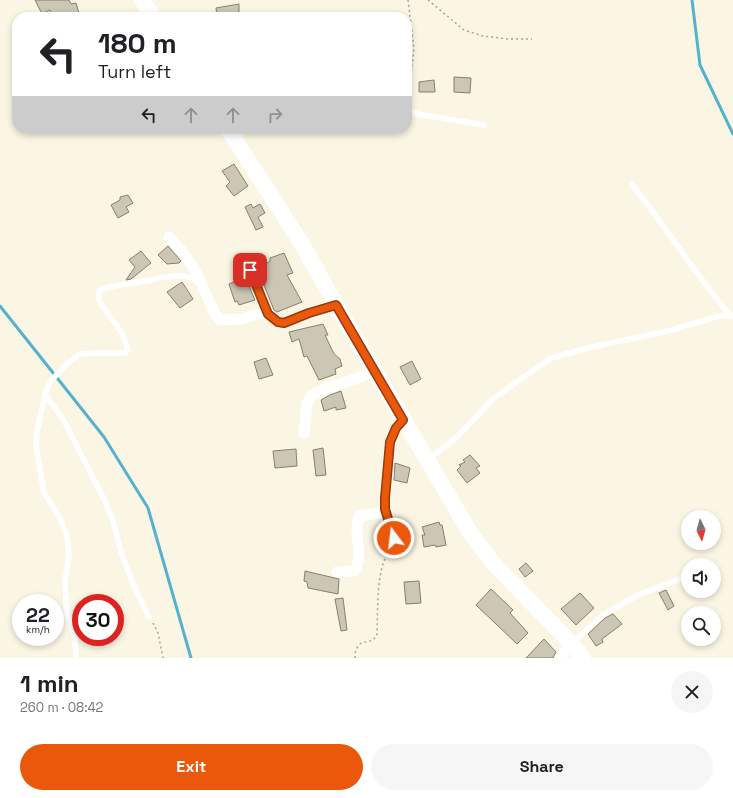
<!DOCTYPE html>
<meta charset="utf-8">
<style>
:root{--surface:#fff;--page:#f6f6f6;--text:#202124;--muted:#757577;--accent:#ea580c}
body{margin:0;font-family:"Space Grotesk",sans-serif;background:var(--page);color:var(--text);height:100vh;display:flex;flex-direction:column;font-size:15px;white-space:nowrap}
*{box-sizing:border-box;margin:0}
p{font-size:13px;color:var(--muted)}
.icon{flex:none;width:22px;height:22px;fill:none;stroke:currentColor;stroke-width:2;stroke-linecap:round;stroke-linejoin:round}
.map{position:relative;height:658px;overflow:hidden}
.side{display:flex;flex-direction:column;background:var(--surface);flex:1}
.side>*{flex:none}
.guide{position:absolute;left:12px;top:12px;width:400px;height:122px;border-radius:16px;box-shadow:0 2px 6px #0003;background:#fff;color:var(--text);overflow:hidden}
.needle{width:26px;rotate:175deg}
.buttons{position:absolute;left:681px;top:510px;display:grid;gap:8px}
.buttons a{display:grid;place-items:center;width:40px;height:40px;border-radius:50%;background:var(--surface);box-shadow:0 2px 6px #0003;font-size:20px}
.speed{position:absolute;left:12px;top:594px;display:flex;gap:8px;font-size:20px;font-weight:700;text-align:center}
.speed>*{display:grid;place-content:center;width:52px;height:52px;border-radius:50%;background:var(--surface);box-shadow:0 2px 6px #0003;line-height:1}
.speed small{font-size:10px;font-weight:400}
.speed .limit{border:6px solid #d22;background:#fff;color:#111}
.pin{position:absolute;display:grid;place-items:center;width:34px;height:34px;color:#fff;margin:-17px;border-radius:8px;box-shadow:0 2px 6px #0006}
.me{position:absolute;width:44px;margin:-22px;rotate:345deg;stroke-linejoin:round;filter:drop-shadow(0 0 3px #0008)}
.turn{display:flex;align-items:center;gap:14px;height:84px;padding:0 20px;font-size:18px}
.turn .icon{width:52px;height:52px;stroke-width:2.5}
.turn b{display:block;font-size:28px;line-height:34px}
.lanes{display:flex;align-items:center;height:38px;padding:0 20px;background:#0003;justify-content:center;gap:20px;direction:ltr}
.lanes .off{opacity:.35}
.round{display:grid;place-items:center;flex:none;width:42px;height:42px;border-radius:21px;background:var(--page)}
.headline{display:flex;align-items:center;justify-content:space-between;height:68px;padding:0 20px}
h1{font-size:24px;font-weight:600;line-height:30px}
.action{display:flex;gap:8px;margin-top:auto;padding:8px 20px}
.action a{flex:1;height:46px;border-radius:24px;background:var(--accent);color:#fff;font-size:16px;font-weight:600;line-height:46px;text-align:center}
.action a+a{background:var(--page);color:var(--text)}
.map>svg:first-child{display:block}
</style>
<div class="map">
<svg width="733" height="658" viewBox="0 0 733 658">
<rect width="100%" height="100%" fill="#fbf5e3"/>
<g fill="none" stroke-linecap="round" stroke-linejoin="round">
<g stroke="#54b2ce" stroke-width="3">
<path d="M692,0l8,65 33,69"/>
<path d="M0,306l104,131 44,71 43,150"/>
</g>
</g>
<g fill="#ccc6b5" stroke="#857f6f">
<path d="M35,0h34l2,4 5,-1 4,14h-28l-2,-7 -8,4z"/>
<path d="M239,4v13h-22l-1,-9z"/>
<path d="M454,77l17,1 -1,15 -16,-1z"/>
<path d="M434,80l1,12h-16v-10z"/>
<path d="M234,164l14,22 -14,10 -8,-10 4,-4 -8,-11z"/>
<path d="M128,195l5,8 -7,4 3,5 -11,6 -7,-13 9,-5v-3z"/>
<path d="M251,204l2,4 7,-4 5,9 -7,4 5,10 -7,3 -11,-23z"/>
<path d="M168,246l13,15 -2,2 -12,1 -9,-9z"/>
<path d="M141,251l10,12 -20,16 -5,1 9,-13 -6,-7z"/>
<path d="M284,253l9,20 -6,2 15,27 -25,10 -3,-2 -16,-40 12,-9v-3z"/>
<path d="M245,277l10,23 -16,5 -2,-4 -2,1 -6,-18z"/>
<path d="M182,282l11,17 -13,9 -13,-16z"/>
<path d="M323,324l5,11h-3l9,19 6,5 2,7 -7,3 1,5 -17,6 -12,-24 -3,1 -5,-18 -7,3 -3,-10z"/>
<path d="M266,358l7,17 -14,4 -5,-17z"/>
<path d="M412,361l9,18 -11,6 -10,-18z"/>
<path d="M341,391l5,17 -10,2v-3l-12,4 -3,-11 9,-5z"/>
<path d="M323,448l3,27 -10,1 -3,-26z"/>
<path d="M296,449l1,17 -22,2 -2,-17z"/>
<path d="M470,455l10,11 -4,2 4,5 -13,10 -10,-13 4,-4 -2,-1 6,-3 -2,-2z"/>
<path d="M395,463l15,5 -3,15 -13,-3z"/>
<path d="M439,522l1,3h2l4,20 -10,2 -1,-2 -11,2 -2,-12h3l-3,-8z"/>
<path d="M526,563l7,8 -8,6 -6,-8z"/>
<path d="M305,571l34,8 -1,15 -30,-6 -1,-6 -3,-1z"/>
<path d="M419,581l2,22 -15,1 -2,-22z"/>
<path d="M491,589l22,21 -3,3 18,20 -11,11 -41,-39z"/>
<path d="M666,590l8,16 -6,4 -9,-17z"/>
<path d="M580,593l14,15 -18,17 -15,-16z"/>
<path d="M343,598l4,32 -6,1 -6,-32z"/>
<path d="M613,614l9,10 -20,15 1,3 -7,4 -8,-12 17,-16z"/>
<path d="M544,639l12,13 -3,6h-27z"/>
</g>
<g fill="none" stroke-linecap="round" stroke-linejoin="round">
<g stroke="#a8a396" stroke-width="1.5" stroke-dasharray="2 3" stroke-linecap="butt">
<path d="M428,0l36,30 19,6 25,3h24"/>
<path d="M407,96l4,-21 3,-26 -6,-49"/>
<path d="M153,623l5,10 5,25"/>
<path d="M355,658c0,-3 0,-7 2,-10 4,-10 16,-2 20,-14 1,-22 -1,-61 10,-79"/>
</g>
<g stroke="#fff" stroke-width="5.5">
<path d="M407,109l10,5 67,11"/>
<path d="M236,138l11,-9"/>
<path d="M632,185c35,42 63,90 99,131"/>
<path d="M45,394l19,27 40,78 9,22 9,34 11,29 16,33"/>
<path d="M428,460l29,-23 37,-39 57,-40 41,-11 76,-16 51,-15h14"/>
<path d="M695,565l2,-3"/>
<path d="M573,642l31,-28 36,-20 38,-14 10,-7"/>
<path d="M76,658l-1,-19 -8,-24 -1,-12 -1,-23 4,-24 -2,-20 -8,-20 -15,-23 -8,-46 1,-15 8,-38 4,-10 8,-10 12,-12 11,-8 16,-1h29l3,-3 -6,-17 -21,-29 -2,-4v-9l6,-3 67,-12h12l8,2 7,6"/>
</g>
<g stroke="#fff" stroke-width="11">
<path d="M169,237l16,18 10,15 20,44 5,6 23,-1 7,-3 13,-3 5,1 10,8 6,1 25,-10 27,-8"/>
<path d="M250,270l18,44"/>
<path d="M304,433l3,-29 4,-8 16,-8 29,-9 18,-9"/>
<path d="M395,547l-10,-38v-11l5,-56 6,-14 7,-8"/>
<path d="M337,572l18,-1c7,-14 2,-27 2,-42 0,-4 1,-9 2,-13l21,-3 5,-4"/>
<path d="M560,658l11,-15"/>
</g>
<g stroke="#fff" stroke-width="16">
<path d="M142,0l11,17"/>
<path d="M228,129l74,115 34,61 135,229 22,29 78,80 12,15"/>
</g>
</g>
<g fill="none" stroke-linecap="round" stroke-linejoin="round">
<g stroke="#983908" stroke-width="10">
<path id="route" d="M250,270l18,44 10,8 6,1 25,-10 27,-8 67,115 -7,8 -6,14 -5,56v11l9,29"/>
</g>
<use href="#route" stroke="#ea580c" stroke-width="7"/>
</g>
</svg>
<div class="buttons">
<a><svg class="needle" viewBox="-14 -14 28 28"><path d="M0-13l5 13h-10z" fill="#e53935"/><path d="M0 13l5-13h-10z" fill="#757577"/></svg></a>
<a><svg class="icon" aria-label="sound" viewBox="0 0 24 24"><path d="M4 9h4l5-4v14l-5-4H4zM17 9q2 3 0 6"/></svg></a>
<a><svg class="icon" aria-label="search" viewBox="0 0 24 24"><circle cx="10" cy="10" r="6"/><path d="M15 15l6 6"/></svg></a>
</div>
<div class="speed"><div>22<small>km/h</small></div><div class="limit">30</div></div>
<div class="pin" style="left:250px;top:270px;background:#d93025"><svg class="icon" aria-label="arrive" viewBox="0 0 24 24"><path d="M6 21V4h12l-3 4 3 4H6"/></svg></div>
<svg class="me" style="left:394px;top:538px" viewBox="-20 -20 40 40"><circle r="17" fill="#ea580c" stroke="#fff" stroke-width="3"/><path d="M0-11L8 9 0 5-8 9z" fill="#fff"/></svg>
<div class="guide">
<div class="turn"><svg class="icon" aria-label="left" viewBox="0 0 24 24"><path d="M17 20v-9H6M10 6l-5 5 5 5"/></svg><div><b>180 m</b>Turn left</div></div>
<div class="lanes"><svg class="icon" aria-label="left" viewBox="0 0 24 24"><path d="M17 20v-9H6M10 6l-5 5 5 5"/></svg><svg class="icon off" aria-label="ahead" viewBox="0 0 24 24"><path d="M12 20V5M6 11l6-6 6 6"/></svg><svg class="icon off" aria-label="ahead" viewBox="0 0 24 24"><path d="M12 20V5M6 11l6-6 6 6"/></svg><svg class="icon off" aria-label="right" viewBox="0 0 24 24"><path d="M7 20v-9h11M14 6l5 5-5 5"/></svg></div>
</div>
</div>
<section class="side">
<div class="headline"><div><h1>1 min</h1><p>260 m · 08:42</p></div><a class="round"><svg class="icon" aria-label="close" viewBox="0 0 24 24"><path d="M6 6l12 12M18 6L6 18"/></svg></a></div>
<div class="action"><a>Exit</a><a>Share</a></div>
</section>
